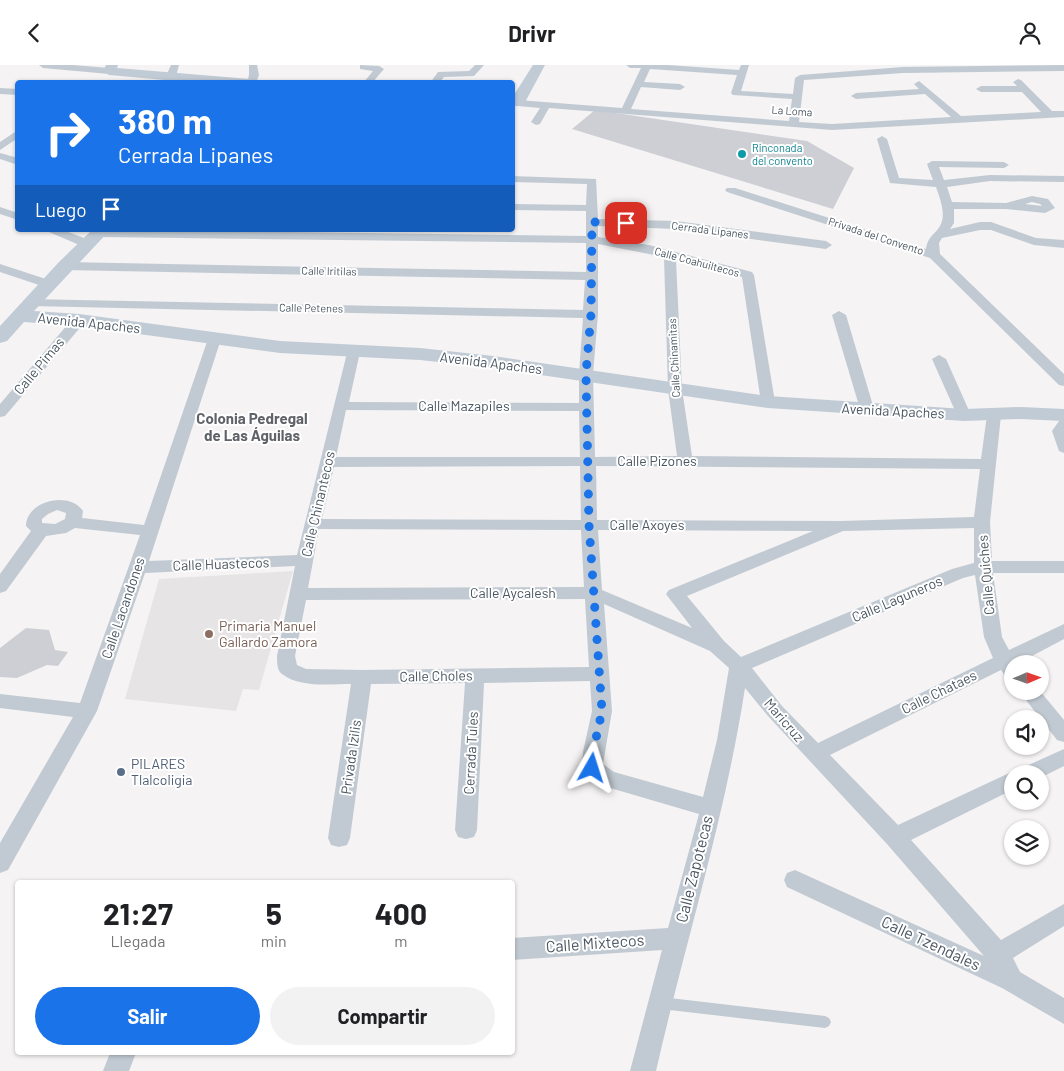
<!DOCTYPE html>
<html lang="es">
<meta charset="utf-8">
<style>
:root{--surface:#fff;--page:#f2f2f2;--text:#202124;--muted:#757577;--accent:#1a73e8}
body{margin:0;font-family:Barlow,sans-serif;background:var(--page);color:var(--text);height:100vh;display:flex;flex-direction:column;font-size:19px;white-space:nowrap}
*{box-sizing:border-box;margin:0}
p{font-size:16px;color:var(--muted)}
.icon{flex:none;width:28px;height:28px;fill:none;stroke:currentColor;stroke-width:2;stroke-linecap:round;stroke-linejoin:round}
.map{position:relative;flex:1;overflow:hidden}
.drawer{position:absolute;left:15px;top:815px;width:500px;height:175px;display:flex;flex-direction:column;background:var(--surface);border-radius:5px;box-shadow:0 1px 4px #0004}
.drawer>*{flex:none}
.top-card{position:absolute;left:15px;top:15px;width:500px;height:152px;border-radius:5px;box-shadow:0 1px 4px #0004;background:#1a73e8;color:#fff;overflow:hidden}
.needle{width:32px;rotate:88deg}
.buttons{position:absolute;left:1004px;top:590px;display:grid;gap:10px}
.buttons a{display:grid;place-items:center;width:45px;height:45px;border-radius:50%;background:var(--surface);box-shadow:0 1px 4px #0004;font-size:25px}
.pin{position:absolute;display:grid;place-items:center;width:42px;height:42px;color:#fff;margin:-21px;border-radius:10px;box-shadow:0 2px 8px #0006}
.me{position:absolute;width:55px;margin:-28px;rotate:6deg;stroke-linejoin:round;filter:drop-shadow(0 0 4px #0008)}
.turn{display:flex;align-items:center;gap:18px;height:105px;padding:0 20px;font-size:22px}
.turn .icon{width:65px;height:65px;stroke-width:2.5}
.turn b{display:block;font-size:35px;line-height:42px}
.then{display:flex;align-items:center;height:48px;padding:0 20px;background:#0003;gap:10px;font-size:19px}
.eta{display:flex;justify-content:space-evenly;align-items:center;height:85px;text-align:center}
.eta b{font-size:30px;font-weight:700;line-height:35px}
.cta{display:flex;gap:10px;margin-top:auto;padding:10px 20px}
.cta a{flex:1;height:58px;border-radius:30px;background:var(--accent);color:#fff;font-size:20px;font-weight:700;line-height:58px;text-align:center}
.cta a+a{background:var(--page);color:var(--text)}
header{display:flex;justify-content:space-between;align-items:center;height:65px;padding:0 20px;background:var(--surface);font-size:22px;font-weight:700}
.map>svg:first-child{display:block}
</style>
<header><svg class="icon" aria-label="back" viewBox="0 0 24 24"><path d="M15 5l-7 7 7 7"/></svg>Drivr<svg class="icon" aria-label="person" viewBox="0 0 24 24"><circle cx="12" cy="8" r="4"/><path d="M4 21q1-7 8-7t8 7"/></svg></header>
<div class="map">
<svg width="1064" height="1006" viewBox="0 0 1064 1006">
<rect width="100%" height="100%" fill="#f5f3f3"/>
<path fill="#e6e4e5" d="M293,506l-34,119 -16,-1 -7,22 -111,-12 34,-120z"/>
<g fill="#cdcfd5">
<path d="M595,45l212,31 47,27 -21,41 -261,-80z"/>
<path d="M26,563l23,2 6,20 13,2 -10,14 -11,-1 -30,13 -17,-1v-29z"/>
</g>
<g fill="none" stroke-linecap="round" stroke-linejoin="round">
<path fill="#c1cad2" fill-rule="evenodd" d="M661,932l164,19 4,2 2,4 -2,4 -4,2 -164,-19 -4,-2 -2,-4 2,-4z"/>
<g fill="#c1cad2" fill-rule="evenodd">
<path d="M39,0h34l36,3 5,3 -5,3 -66,-6z"/>
<path d="M171,0h8l-3,11 -5,3 -5,-3z"/>
<path d="M249,0h8l2,10 -3,8h-9l2,-8z"/>
<path d="M360,0l19,1 5,3 -12,14h-9l10,-12 -13,-2z"/>
<path d="M475,0h9l-10,11 -30,1 -5,6h-9l8,-11 31,-1z"/>
<path d="M626,0h42l71,5 2,-5h8l-8,26 52,3 2,-16 5,-3 103,-8 161,-2v6l-161,2 -99,7 -5,42 33,2 119,-7 -26,-23 -69,5 -5,-3 5,-3 63,-4 -5,-5 5,-3 42,35 80,-4 -19,-20h-41l-5,-3 5,-3h36l-4,-4 5,-3 3,1 31,31h12v6l-232,13 -283,-22 -9,16 -4,1 -5,-3 9,-14 -22,-2 -5,-3 5,-3 104,8 19,-40h-11zM650,4l87,6 -6,18 2,2 59,4 -3,22 -158,-12 10,-22 39,3 5,-3 -5,-3 -36,-2z"/>
<path d="M0,23l18,1v6l-18,-1z"/>
<path d="M18,65v8l-18,12v-8z"/>
<path d="M882,71l5,3 12,39 34,2 -6,-16 5,-3 72,1 5,3 -5,3 -65,-1 5,13 46,-5 74,1v6l-74,-1 -43,6 5,15 54,1 26,-7 16,3 7,9 -10,5 -39,-4h-52v14l-4,6 30,-7h11l45,16 28,2v8l-30,-3 -43,-15h-11l-38,8 -3,5 1,11 124,120v12l-5,-1 -129,-127 -203,-66 -2,-2 2,-2h8l191,61c1,-10 7,-14 12,-20 10,-12 2,-30 -2,-42l-46,-4 -13,-44zM1032,137l8,2 2,2 -17,-2z"/>
<path d="M0,88l18,5v7l-18,-6z"/>
<path d="M512,111l84,3 2,40 78,2 150,20 6,4 -6,4 -150,-20 -78,-3v11l51,8 103,27 2,3 21,127 -2,3h-10l-2,-3 -19,-125 -66,-17 6,129 10,67 289,3 6,-44 2,-3h10l2,3 -11,107 2,39h72v12h-71l9,64 7,13 55,-26v15l-47,25h-5v14l-7,-2 -4,-6 -171,85 68,70 107,-50 7,-3 4,2h-4v16l-101,50 90,100 63,-36v22l-51,32 7,14 44,26v26l-62,-36 -215,-101 -3,-7 3,-7 8,-3 189,86 -97,-112 -119,-128 -23,-28c-20,130 -60,255 -89,383h-26l32,-121 -150,10v-22l156,-10 31,-114 -99,-29 -15,-11 -3,-6 1,-16 9,-41 -2,-30 -106,2 -7,147 -3,7 -8,2 -8,-2 -3,-7 10,-147 -94,1 -21,154 -3,7 -8,2 -8,-2 -3,-7 23,-154c-21,0 -51,4 -69,-10 -5,-3 -5,-12 -5,-18l18,-90 -150,7 -48,138 -89,159 -8,3v-30l73,-126 -73,-9v-14l80,9 60,-168 -65,-7 -9,5 -20,3 -40,55 -6,2v-19l31,-43 -5,-5c0,-25 43,-36 57,-15l-1,7 62,7 65,-189h10l2,3 -72,222 148,-6 51,-206 5,-1 7,4 -11,50 230,1v-29l4,-56 -552,-12 -6,-4 1,-3 557,11 2,-30 -520,-10 -6,-4 6,-4 521,10v-29l-487,-6 -6,-4 4,-3h40l449,6v-25l-74,-1v-6l74,1 1,-21 -75,-2zM598,179l66,13 4,132 9,67 -82,1 -2,-83 5,-60zM346,345l233,1 1,46h-244zM580,401l1,54 -259,-1 12,-52zM596,401l384,3 -6,48 -133,4 -244,-1zM57,445l9,3 -1,6 -10,5 -13,-1v-4l6,-5zM974,463v35l-22,6 -211,88 -17,-16 -37,-45 156,-65zM319,464l262,1 3,57 -276,1zM598,465l215,1 -144,59 -3,4 3,4 23,30 -90,-38zM975,510l9,62 9,21 -175,85 -36,-37 -30,-38 211,-90zM585,534l4,68 -227,3 -56,-1 -9,-4 -2,-9 11,-56zM604,539l106,47 19,17 -12,72 -14,57 -89,-25 -11,-8 9,-53z"/>
<path d="M0,142l18,6v7l-18,-6z"/>
<path d="M47,165h16l29,11 2,3 -6,4 -4,-1 -35,-15z"/>
<path d="M0,199l52,17 2,3 -6,4 -48,-16z"/>
<path d="M839,246l7,4 28,94 -2,3h-10l-2,-3 -28,-94z"/>
<path d="M79,251l7,4 -2,3 -79,93 -5,1v-13l74,-87z"/>
<path d="M939,290l7,4 25,56 -2,3h-10l-2,-3 -25,-56z"/>
<path d="M1064,354v34l-5,-2 -7,-20 7,-10z"/>
<path d="M1019,626h21l24,29v22l-7,-2z"/>
<path d="M1064,684v17l-24,12v-4h-21l3,-6z"/>
<path d="M110,988h26l-7,18h-26z"/>
</g>
<g fill="#c1cbd6" fill-rule="evenodd">
<path d="M106,0h12l-1,3 133,11 6,4h-58l-89,-8 -6,-4z"/>
<path d="M533,0h12l-22,41h-11v-8z"/>
<path d="M92,165h18l-76,81 45,3 201,27 140,7 73,8 275,40 196,13 57,-2 43,2v12l-43,-2 -57,2 -196,-13 -275,-40 -73,-8 -140,-7 -201,-27 -55,-4 -17,19 -7,2v-17l59,-64z"/>
</g>
</g>
<g fill="none" stroke-linecap="round" stroke-linejoin="round">
<path stroke="#1a73e8" stroke-width="9" stroke-dasharray="0 16.2" d="M592,703l1,-16 9,-41 -13,-186 -3,-151 5,-60 1,-92 34,1"/>
</g>
<circle fill="#0f9aa8" stroke="#fff" stroke-width="2" cx="742" cy="89" r="5"/>
<circle fill="#8d6e63" stroke="#fff" stroke-width="2" cx="209" cy="569" r="5"/>
<circle fill="#5c6f8a" stroke="#fff" stroke-width="2" cx="121" cy="707" r="5"/>
<g text-anchor="middle" stroke-width="4" stroke-linejoin="round" paint-order="stroke">
<g font-size="11" fill="#4a5661" stroke="#fff">
<text transform="translate(792 46) rotate(4)" y="4">La Loma</text>
<text transform="translate(710 165) rotate(7)" y="4">Cerrada Lipanes</text>
<text transform="translate(876 171) rotate(18)" y="4">Privada del Convento</text>
<text transform="translate(697 197) rotate(15)" y="4">Calle Coahuiltecos</text>
<text transform="translate(329 206) rotate(1)" y="4">Calle Iritilas</text>
<text transform="translate(311 243) rotate(1)" y="4">Calle Petenes</text>
<text transform="translate(674 293) rotate(-93)" y="4">Calle Chinamitas</text>
</g>
<g font-size="11" fill="#0d838f" stroke="#fff" text-anchor="start">
<text x="752" y="87">Rinconada<tspan x="752" dy="13">del convento</tspan></text>
</g>
<g font-size="14" fill="#4a5661" stroke="#fff">
<text transform="translate(89 258) rotate(6)" y="5">Avenida Apaches</text>
<text transform="translate(491 298) rotate(7)" y="5">Avenida Apaches</text>
<text transform="translate(39 301) rotate(-50)" y="5">Calle Pimas</text>
<text x="464" y="346">Calle Mazapiles</text>
<text transform="translate(893 346) rotate(3)" y="5">Avenida Apaches</text>
<text x="657" y="401">Calle Pizones</text>
<text transform="translate(318 439) rotate(-77)" y="5">Calle Chinantecos</text>
<text x="647" y="465">Calle Axoyes</text>
<text transform="translate(221 499) rotate(-2)" y="5">Calle Huastecos</text>
<text transform="translate(986 510) rotate(-95)" y="5">Calle Quiches</text>
<text x="513" y="533">Calle Aycalesh</text>
<text transform="translate(897 534) rotate(-23)" y="5">Calle Laguneros</text>
<text transform="translate(123 543) rotate(-71)" y="5">Calle Lacandones</text>
<text transform="translate(436 611) rotate(-1)" y="5">Calle Choles</text>
<text transform="translate(939 627) rotate(-26)" y="5">Calle Chataes</text>
<text transform="translate(784 655) rotate(49)" y="5">Maricruz</text>
<text transform="translate(471 688) rotate(-87)" y="5">Cerrada Tules</text>
<text transform="translate(351 692) rotate(-82)" y="5">Privada Izilis</text>
</g>
<g font-size="14" fill="#785e54" stroke="#fff" text-anchor="start">
<text x="219" y="566">Primaria Manuel<tspan x="219" dy="16">Gallardo Zamora</tspan></text>
</g>
<g font-size="14" fill="#4e5e75" stroke="#fff" text-anchor="start">
<text x="131" y="704">PILARES<tspan x="131" dy="16">Tlalcoligia</tspan></text>
</g>
<g font-size="15" font-weight="bold" fill="#5f6368" stroke="#fff">
<text x="252" y="359">Colonia Pedregal<tspan x="252" dy="17">de Las Águilas</tspan></text>
</g>
<g font-size="16" fill="#4a5661" stroke="#fff">
<text transform="translate(694 804) rotate(-76)" y="6">Calle Zapotecas</text>
<text transform="translate(595 878) rotate(-4)" y="6">Calle Mixtecos</text>
<text transform="translate(931 878) rotate(25)" y="6">Calle Tzendales</text>
</g>
</g>
</svg>
<div class="buttons">
<a><svg class="needle" viewBox="-14 -14 28 28"><path d="M0-13l5 13h-10z" fill="#e53935"/><path d="M0 13l5-13h-10z" fill="#757577"/></svg></a>
<a><svg class="icon" aria-label="sound" viewBox="0 0 24 24"><path d="M4 9h4l5-4v14l-5-4H4zM17 9q2 3 0 6"/></svg></a>
<a><svg class="icon" aria-label="search" viewBox="0 0 24 24"><circle cx="10" cy="10" r="6"/><path d="M15 15l6 6"/></svg></a>
<a><svg class="icon" aria-label="layers" viewBox="0 0 24 24"><path d="M12 4l9 5-9 5-9-5zM3 14l9 5 9-5"/></svg></a>
</div>
<div class="pin" style="left:626px;top:158px;background:#d93025"><svg class="icon" aria-label="arrive" viewBox="0 0 24 24"><path d="M6 21V4h12l-3 4 3 4H6"/></svg></div>
<svg class="me" style="left:592px;top:703px" viewBox="-20 -20 40 40"><path d="M0-17L14 15 0 8-14 15z" fill="#1a73e8" stroke="#fff" stroke-width="4"/></svg>
<div class="top-card">
<div class="turn"><svg class="icon" aria-label="right" viewBox="0 0 24 24"><path d="M7 20v-9h11M14 6l5 5-5 5"/></svg><div><b>380 m</b>Cerrada Lipanes</div></div>
<div class="then">Luego<svg class="icon" aria-label="arrive" viewBox="0 0 24 24"><path d="M6 21V4h12l-3 4 3 4H6"/></svg></div>
</div>
<section class="drawer">
<div class="eta">
<div><b>21:27</b><p>Llegada</p></div>
<div><b>5</b><p>min</p></div>
<div><b>400</b><p>m</p></div>
</div>
<div class="cta"><a>Salir</a><a>Compartir</a></div>
</section>
</div>
